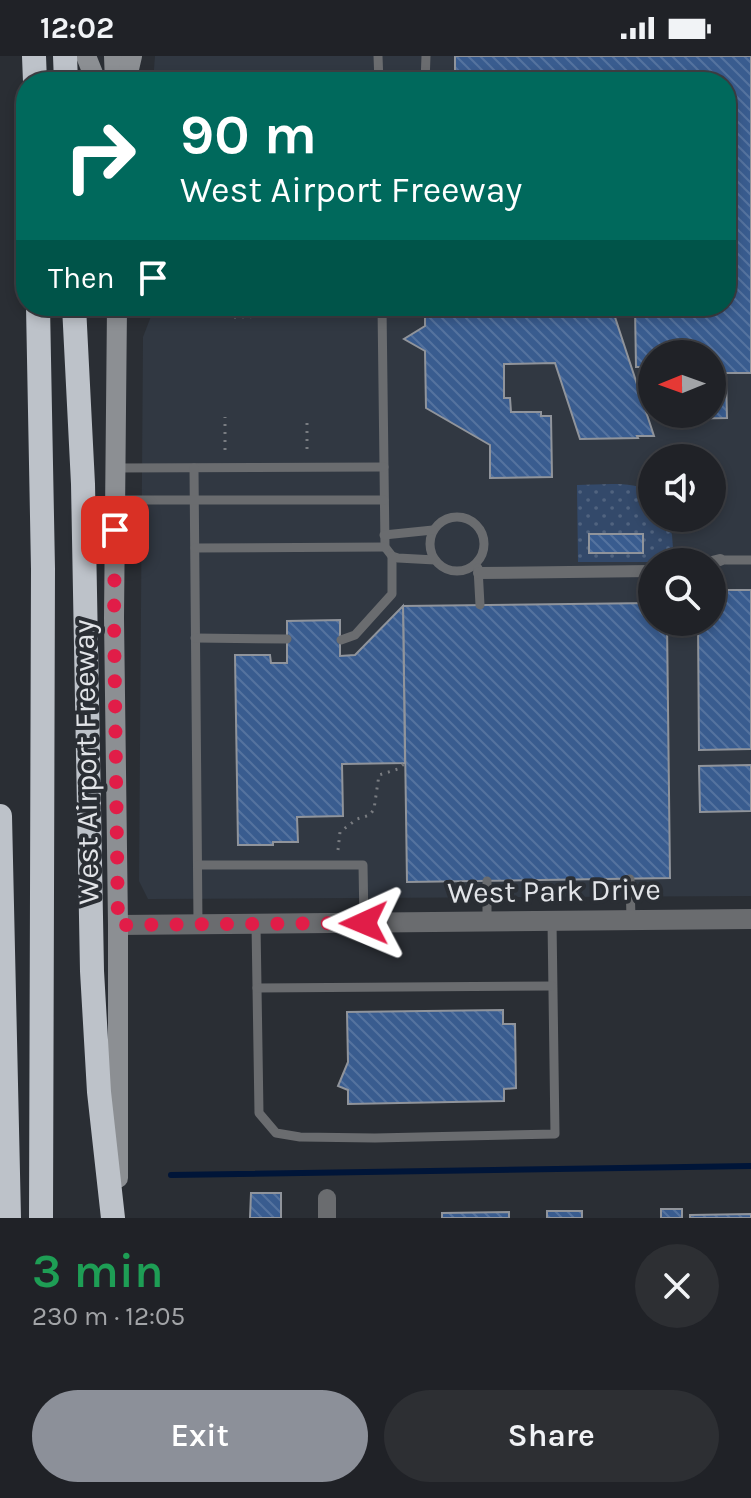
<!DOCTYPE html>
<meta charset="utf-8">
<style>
:root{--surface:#202227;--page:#2d2f33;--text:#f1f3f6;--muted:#a2a4a7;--line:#3d3f44;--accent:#8c9099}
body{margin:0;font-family:Karla,sans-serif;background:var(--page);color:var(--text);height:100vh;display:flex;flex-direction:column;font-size:30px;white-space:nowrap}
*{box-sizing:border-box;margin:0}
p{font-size:26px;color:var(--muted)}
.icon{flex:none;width:44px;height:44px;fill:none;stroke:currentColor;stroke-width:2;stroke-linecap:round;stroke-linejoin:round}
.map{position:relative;height:1162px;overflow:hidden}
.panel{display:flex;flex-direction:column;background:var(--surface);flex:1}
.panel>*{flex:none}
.hud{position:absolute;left:16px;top:16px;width:720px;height:244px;border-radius:32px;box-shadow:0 4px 12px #0003,0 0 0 2px var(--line);background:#00695c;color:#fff;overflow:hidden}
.needle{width:52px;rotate:269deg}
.controls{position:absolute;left:638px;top:284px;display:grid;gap:16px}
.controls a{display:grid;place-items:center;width:88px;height:88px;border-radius:50%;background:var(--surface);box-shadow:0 4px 12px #0003,0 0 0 2px var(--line);font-size:40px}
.pin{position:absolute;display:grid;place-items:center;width:68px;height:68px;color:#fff;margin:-34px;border-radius:16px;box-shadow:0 4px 12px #0006}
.me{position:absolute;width:88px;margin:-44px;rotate:269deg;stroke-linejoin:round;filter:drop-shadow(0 0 6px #0008)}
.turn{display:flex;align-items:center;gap:28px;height:168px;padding:0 32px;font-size:36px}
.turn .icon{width:104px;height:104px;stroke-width:2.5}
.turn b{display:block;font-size:56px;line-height:68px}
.then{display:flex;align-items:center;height:76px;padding:0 32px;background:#0003;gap:16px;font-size:30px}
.round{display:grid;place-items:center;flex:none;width:84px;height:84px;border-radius:42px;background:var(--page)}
.overview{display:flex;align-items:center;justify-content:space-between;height:136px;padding:0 32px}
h1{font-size:48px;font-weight:600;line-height:60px;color:#1e9e55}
.primary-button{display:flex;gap:16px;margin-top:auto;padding:16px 32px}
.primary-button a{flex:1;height:92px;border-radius:48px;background:var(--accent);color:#fff;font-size:32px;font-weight:600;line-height:92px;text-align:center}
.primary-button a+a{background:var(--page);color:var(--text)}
.status{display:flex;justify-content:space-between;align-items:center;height:56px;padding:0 40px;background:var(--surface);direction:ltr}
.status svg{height:22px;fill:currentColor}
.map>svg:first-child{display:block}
</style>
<div class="status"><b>12:02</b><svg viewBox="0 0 49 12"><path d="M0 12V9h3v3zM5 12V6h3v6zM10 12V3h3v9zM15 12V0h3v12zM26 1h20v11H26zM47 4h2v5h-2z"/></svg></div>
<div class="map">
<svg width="751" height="1162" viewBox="0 0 751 1162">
<defs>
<pattern id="grass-dots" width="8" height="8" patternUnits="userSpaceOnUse" patternTransform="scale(2)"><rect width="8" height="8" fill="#33496a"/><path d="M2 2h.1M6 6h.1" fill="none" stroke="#50637f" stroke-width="1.8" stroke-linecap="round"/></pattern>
<pattern id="building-back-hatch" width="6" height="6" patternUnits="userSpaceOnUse" patternTransform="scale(2)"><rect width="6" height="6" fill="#395c8f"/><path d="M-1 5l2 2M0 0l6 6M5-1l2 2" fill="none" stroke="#55739f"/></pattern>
</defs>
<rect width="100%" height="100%" fill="#2a2e34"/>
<path fill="#313842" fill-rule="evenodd" d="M155,0h596v840l-603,3 -9,-18 4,-544 12,-31h571v-224h-573zM652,298h60v60h-60zM652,402h60v60h-60zM652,506h60v60h-60z"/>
<path fill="url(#grass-dots)" d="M577,429c24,0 54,-5 75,7v26h15l5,17 2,27h-96z"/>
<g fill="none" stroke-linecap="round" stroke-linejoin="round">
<path stroke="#001538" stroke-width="6" d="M171,1119l580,-9"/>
</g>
<g fill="url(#building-back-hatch)" stroke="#90949b" stroke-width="2">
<path d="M455,0h296v317h-25l1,45 -52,1v-5h37v-60h-60v28h-12v-15h-4l-1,-59h-23l42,128h-17l1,2 -58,1 -25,-76 -51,1v34h6l1,14h30v4h10l1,61 -62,1v-33l-64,-37 -1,-57 -21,-12 21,-13v-20h301v-224h-271z"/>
<rect x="589" y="478" width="54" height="19"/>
<path d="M712,534h39v159l-52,1 -1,-128h14z"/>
<path d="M652,547v19h15l3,256 -263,4 -4,-276z"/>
<path d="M403,550l2,157 -63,1 1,52 -46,1 1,25h-25v3h-35l-3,-190h35l1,8h16v-42l53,-1v36l15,-1z"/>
<path d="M751,709v46l-51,1 -1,-46z"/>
<path d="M503,954v14h12l1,64 -12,1v12l-156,3v-14l-10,-4 10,-24 -1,-50z"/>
<path d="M251,1137h30v25h-31z"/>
<rect x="661" y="1153" width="21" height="9"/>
<rect x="547" y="1155" width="35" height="7"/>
<path d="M509,1156v6h-67v-5z"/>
<path d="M751,1158v4h-61v-3z"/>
</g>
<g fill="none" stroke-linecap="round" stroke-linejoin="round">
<g stroke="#797c81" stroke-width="3" stroke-dasharray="2 6" stroke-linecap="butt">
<path d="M234,261l133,-3"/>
<path d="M307,393v-32"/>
<path d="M225,394v-33"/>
<path d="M338,794l2,-18 17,-13 13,-4 4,-6 5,-34 19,-6 7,-6"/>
</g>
<g stroke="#6a6c6f" stroke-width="9">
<path d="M378,0l1,26"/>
<path d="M425,26l1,-26"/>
<path d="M382,250l3,241 7,9 6,2 37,2"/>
<path d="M116,412l268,-1"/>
<path d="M194,412l4,456"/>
<path d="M116,444h268"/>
<circle cx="457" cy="488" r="27"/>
<path d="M384,479l49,-5"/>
<path d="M195,492l190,-1"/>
<path d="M720,504h31"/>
<path d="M478,512l2,37"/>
<path d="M195,582l92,1"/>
<path d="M341,584l14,-5 37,-41v-38"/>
<path d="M198,809h165l1,58"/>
<path d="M630,823l1,40"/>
<path d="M487,865v-40"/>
<path d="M256,868l3,189 17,20 24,4 75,1 180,-4 -3,-213"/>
<path d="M257,932l295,-2"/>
</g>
<g stroke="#6a6c6f" stroke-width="12">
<path d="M712,506l8,-2"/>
<path d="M479,517l173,-2"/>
</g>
<path stroke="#6a6c6f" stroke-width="18" d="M327,1142v20"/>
<path stroke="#6a6c6f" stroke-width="20" d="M118,869l633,-6"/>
<g stroke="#8c8f93" stroke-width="20">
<path d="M86,0l8,20 1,6"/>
<path d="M114,0l1,26"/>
<path d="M126,26l6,-26"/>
<path d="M117,250l-3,312 4,307v253"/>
</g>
<g stroke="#bdc2c9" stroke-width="24">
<path d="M34,0l1,26"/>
<path d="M65,0l1,26"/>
<path d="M38,250l5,263 -2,649"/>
<path d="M74,250l9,178 9,487 7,121 14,126"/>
<path d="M0,760l9,402"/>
</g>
</g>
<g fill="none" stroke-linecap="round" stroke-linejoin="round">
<path stroke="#e11d48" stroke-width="14" stroke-dasharray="0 25.2" d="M115,474l-1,88 4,307 246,-2"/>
</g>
<g text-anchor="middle" stroke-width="8" stroke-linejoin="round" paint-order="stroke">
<g font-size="30" fill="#e2e4e8" stroke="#2a2e34">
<text transform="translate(86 706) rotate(-91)" y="10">West Airport Freeway</text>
<text transform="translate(554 835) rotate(-1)" y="10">West Park Drive</text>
</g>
</g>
</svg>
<div class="controls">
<a><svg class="needle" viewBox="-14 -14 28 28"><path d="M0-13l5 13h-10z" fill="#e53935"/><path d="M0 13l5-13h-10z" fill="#a2a4a7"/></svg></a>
<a><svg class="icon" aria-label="sound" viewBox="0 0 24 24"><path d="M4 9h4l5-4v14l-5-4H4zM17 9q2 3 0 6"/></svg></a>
<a><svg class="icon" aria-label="search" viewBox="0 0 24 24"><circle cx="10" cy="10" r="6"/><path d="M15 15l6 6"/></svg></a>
</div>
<div class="pin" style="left:115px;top:474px;background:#d93025"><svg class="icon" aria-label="arrive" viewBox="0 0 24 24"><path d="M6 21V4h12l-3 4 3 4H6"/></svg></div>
<svg class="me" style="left:364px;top:867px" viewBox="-20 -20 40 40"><path d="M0-17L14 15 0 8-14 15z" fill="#e11d48" stroke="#fff" stroke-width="4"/></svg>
<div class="hud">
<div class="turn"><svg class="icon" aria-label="right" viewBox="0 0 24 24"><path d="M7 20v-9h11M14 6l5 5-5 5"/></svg><div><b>90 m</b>West Airport Freeway</div></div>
<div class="then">Then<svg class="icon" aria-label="arrive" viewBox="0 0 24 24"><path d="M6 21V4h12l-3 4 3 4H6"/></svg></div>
</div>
</div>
<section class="panel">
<div class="overview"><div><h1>3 min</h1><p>230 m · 12:05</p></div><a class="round"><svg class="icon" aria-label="close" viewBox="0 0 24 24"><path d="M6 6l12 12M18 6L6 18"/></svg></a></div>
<div class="primary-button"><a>Exit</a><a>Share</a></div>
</section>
